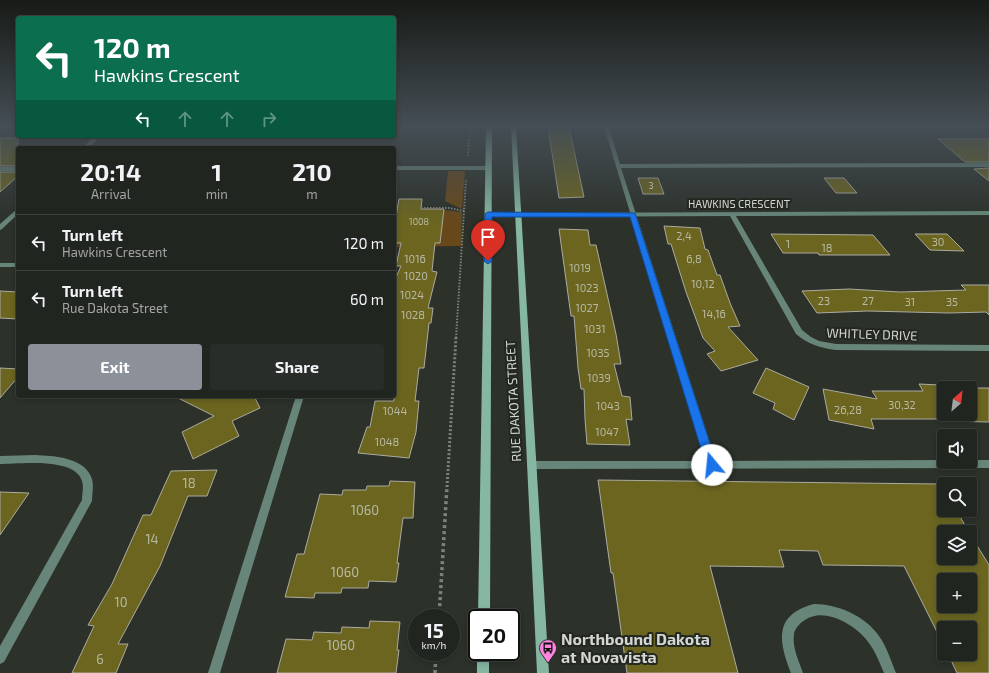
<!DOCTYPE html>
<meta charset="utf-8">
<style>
:root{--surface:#212520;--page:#292d29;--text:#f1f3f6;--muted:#a2a5a5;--line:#3e423e;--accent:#8c9099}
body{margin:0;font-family:"Exo 2",sans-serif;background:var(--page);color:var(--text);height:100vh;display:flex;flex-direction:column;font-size:15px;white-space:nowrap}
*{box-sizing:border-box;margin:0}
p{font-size:13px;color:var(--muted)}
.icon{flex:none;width:22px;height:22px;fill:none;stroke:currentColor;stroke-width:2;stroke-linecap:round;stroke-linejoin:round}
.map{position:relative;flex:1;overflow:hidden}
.sheet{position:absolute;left:16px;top:146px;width:380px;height:252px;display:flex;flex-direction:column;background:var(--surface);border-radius:4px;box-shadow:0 2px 6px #0003,0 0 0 1px var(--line)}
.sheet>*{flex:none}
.top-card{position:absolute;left:16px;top:16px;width:380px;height:122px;border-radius:4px;box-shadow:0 2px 6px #0003,0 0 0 1px var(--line);background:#0b6e4f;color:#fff;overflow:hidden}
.needle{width:26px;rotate:28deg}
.buttons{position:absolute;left:937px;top:381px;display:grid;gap:8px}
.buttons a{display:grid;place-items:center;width:40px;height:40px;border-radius:4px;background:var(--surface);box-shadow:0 2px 6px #0003,0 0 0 1px var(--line);font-size:20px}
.speed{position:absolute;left:408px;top:609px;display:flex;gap:8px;font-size:20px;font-weight:700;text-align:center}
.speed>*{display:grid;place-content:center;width:52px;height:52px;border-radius:50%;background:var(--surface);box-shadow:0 2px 6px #0003,0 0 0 1px var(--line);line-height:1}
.speed small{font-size:10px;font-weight:400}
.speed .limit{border:2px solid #111;border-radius:6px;background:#fff;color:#111}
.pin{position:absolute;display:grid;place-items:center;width:34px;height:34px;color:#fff;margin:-41px -17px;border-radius:50% 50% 50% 0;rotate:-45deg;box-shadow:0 0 4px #0007}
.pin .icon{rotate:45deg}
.me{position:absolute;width:44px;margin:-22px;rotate:343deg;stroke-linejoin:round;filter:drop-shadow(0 0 3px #0008)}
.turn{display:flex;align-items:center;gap:14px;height:84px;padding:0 12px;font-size:18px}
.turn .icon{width:52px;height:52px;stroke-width:2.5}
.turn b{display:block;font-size:28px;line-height:34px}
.lanes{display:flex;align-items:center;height:38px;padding:0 12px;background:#0003;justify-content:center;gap:20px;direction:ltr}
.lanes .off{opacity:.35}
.eta{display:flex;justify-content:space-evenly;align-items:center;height:68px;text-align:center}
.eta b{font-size:24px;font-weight:700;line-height:28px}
.cta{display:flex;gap:8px;margin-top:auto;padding:8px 12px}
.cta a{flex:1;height:46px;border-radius:4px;background:var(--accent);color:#fff;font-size:16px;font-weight:700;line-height:46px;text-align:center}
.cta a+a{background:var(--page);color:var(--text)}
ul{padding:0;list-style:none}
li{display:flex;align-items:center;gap:12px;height:56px;padding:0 12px;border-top:1px solid var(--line)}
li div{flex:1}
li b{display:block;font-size:15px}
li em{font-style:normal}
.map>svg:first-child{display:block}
</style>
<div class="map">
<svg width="989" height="673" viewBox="0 0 989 673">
<rect width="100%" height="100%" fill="#2c312a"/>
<g fill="#67481b">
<path d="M448,171h17l-3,38 -17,-8z"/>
<path d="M444,210l18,2 -1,34 -67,1v-4h46z"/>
</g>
<g fill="#6b6520" stroke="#acaba1" fill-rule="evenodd">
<path d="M548,127h21l15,70 -25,1z"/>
<rect x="0" y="138" width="18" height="28"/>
<path d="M938,139h51v23h-24z"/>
<path d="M989,168v13l-15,-12z"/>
<path d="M0,172h18v4l-18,16z"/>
<path d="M638,178h20l6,16h-21z"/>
<path d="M824,178h20l13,15h-21z"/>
<path d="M399,199h23l-1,10h23l-4,34h-5l-3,28 5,1 -9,36h5l-2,15h-2l-5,45h-5l-4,33h4l-3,31 -7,26 -51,-5 9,-26h3l5,-26h19v-119l7,-16h-5l5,-23h-7v-15z"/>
<path d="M664,226l36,2 5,21 3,1 9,25h3l10,28 10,23 -12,1 30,33 -37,11 -14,-17 8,-3 -12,-13 -17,-46 -15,-48h-3z"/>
<path d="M559,229l29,1 2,15h6l20,89 5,30h-7l8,32 8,1 2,23 -6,-1 4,26 -43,-1 -2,-25 -1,-30h-3l-3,-21 -4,-52h-3z"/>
<path d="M771,234l102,1 17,20h-71l-1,-2h-35z"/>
<path d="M915,234h32l17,17 -34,-1z"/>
<path d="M961,285h28v30l-3,-3 -37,1 -81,-2 -51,2 -15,-22 47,-2 51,3 66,-2z"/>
<path d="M0,291l18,1v27l-18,-1z"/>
<path d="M0,368l18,1v8l-18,21z"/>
<path d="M766,368l43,19 -15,33 -21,-11 2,-6 -22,-10z"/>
<path d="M919,384l21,1 2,3h2v26h26v-26h19v34l-47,-1 -1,-2h-70l3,10 -45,-9 -6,-31 54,10 -5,-8h51z"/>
<path d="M174,396h80l6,12 -28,13 7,15 -46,23 -11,-27 32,-16z"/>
<path d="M217,470l-10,26h-19l-28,70 -42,78h10l-12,29h-44l22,-47 -6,-1 24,-41 31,-69h8l20,-44z"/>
<path d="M598,480l342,4 4,7v19h12l13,22h-25v26h26v-24l19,31v108h-32l-9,-19h22v-26h-26v18l-40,-80 -81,-1 -5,-14 -39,-1 5,17 -74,-1 28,107h-111l-14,-100h-2zM944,580h26v26h-26z"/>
<path d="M390,481l25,1 -2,36h-10l-6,45h2l-3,19 -27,-1 -1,7h-26l-1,5h-26l-1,5 -29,-1 12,-43h7l16,-60 22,1 1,-5h23l1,-4h22z"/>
<path d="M0,492l29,1 -29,42z"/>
<path d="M370,621l30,1 -3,28h2l-3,23h-119l9,-34 26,1 2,-8 27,1 1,-6 27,1z"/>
</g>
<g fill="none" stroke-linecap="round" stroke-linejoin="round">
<g stroke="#7e827c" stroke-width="2" stroke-dasharray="1.5 1.5" stroke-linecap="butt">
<path d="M468,156l2,-29"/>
<path d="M421,208h28l15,3"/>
<path d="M456,338l10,-159"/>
</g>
<path stroke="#7e827c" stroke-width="3" stroke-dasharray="2 2" stroke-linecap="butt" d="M447,487l9,-150"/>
<g stroke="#7e827c" stroke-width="3.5" stroke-dasharray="3 3" stroke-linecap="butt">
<path d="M439,618l8,-132"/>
<path d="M435,673l1,-21"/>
</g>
<g fill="#678679" fill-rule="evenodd">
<path d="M604,127h5l11,37 369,-1v4l-368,1 95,293 228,-1v2h26v-2h19v8l-457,1 -3,-1 -2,-3 2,-3 3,-1h174z"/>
<path d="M394,166h94l3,2 -3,2h-94z"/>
<rect x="0" y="167" width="18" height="4"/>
<path d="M296,396h8l-84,277h-12z"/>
<path d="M814,604c24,0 51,12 65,32 8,11 12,25 17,37h-12c-5,-12 -10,-25 -19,-35 -13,-15 -42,-31 -60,-18 -5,3 -10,8 -11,14 -2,14 5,27 9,39h-12c-12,-32 -18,-58 23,-69z"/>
</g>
<g fill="#678679" fill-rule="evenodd">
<path d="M95,136h6l-13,12h-6z"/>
<path d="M18,209v5l-16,15 -2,1v-6l16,-14z"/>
<path d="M989,211v4l-253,1 66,114 9,7 8,4 17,3 153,1v6l-153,-1c-16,-2 -28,-6 -40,-16l-66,-118 -242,1 -3,-2 3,-2z"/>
<rect x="0" y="263" width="18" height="4"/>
<path d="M35,455c19,1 50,2 57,24 2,7 0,15 0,22l-88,161 -4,2v-18l82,-146c0,-6 2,-13 0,-19 -7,-24 -63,-17 -82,-17v-8z"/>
</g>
<g fill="#85b7a3" fill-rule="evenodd">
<path d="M486,127h6l-2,491h-12z"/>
<path d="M511,127h5l33,546h-12z"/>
<path d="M477,651l12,1v21h-12z"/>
</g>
</g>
<linearGradient id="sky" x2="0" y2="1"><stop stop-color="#181b17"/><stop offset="0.57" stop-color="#454e55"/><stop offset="1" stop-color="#454e55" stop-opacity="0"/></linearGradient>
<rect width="989" height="221" fill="url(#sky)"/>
<path fill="#1a73e8" stroke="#114b97" d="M488,212l147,1 82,252 -1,3 -4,2 -4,-2 -2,-3 -76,-248h-138v44l-4,3 -4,-3 1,-47z"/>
<defs>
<g id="bus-pin" transform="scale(0.9)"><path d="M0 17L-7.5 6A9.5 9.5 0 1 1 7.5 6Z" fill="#fe86e1" stroke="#222720"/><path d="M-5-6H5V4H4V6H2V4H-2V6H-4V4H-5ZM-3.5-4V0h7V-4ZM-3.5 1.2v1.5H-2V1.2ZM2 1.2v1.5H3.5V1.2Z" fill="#111"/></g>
</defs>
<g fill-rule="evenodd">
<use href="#bus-pin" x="548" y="648"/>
</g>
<g text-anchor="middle" stroke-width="4" stroke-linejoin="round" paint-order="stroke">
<g font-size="9" fill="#b9baa5">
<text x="651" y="189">3</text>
<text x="419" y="225">1008</text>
</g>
<g font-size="11" fill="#d3d6d1" stroke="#222720">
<text x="739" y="208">HAWKINS CRESCENT</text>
</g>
<g font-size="11" fill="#b9baa5">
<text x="684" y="240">2,4</text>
<text x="938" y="246">30</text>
<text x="788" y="248">1</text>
<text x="827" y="252">18</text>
<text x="415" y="263">1016</text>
<text x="694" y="263">6,8</text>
<text x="580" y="272">1019</text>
<text x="416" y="280">1020</text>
<text x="703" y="288">10,12</text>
<text x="587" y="292">1023</text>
<text x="412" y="299">1024</text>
<text x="824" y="305">23</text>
<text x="868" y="305">27</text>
<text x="910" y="306">31</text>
<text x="952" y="306">35</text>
<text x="587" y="312">1027</text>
<text x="714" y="318">14,16</text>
<text x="413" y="319">1028</text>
<text x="595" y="333">1031</text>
<text x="598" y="357">1035</text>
<text x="599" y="382">1039</text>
<text x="902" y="409">30,32</text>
<text x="608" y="410">1043</text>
<text x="848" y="414">26,28</text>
<text x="395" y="415">1044</text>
<text x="607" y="436">1047</text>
<text x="387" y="446">1048</text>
</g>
<g font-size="13" fill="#d3d6d1" stroke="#222720">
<text transform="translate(872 334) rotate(2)" y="5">WHITLEY DRIVE</text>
<text transform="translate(513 401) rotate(-93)" y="5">RUE DAKOTA STREET</text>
</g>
<g font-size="13" fill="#b9baa5">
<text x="189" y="488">18</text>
<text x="365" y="515">1060</text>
<text x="152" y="544">14</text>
<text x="345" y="577">1060</text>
<text x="121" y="607">10</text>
<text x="341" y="650">1060</text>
<text x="100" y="664">6</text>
</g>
<g font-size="16" font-weight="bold" fill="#d3d6d1" stroke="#222720" text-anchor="start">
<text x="561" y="645">Northbound Dakota<tspan x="561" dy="18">at Novavista</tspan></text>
</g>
</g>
</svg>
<div class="buttons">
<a><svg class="needle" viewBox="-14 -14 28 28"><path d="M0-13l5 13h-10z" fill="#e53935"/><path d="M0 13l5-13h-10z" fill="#a2a5a5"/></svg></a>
<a><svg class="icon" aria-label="sound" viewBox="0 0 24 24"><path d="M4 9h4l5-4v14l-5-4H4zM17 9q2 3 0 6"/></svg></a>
<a><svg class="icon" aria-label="search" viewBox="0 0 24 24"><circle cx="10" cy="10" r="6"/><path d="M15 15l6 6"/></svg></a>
<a><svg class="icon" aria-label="layers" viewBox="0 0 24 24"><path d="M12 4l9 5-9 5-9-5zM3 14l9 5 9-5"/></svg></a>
<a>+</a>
<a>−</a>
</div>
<div class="speed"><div>15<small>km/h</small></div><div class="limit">20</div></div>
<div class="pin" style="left:488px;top:261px;background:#d93025"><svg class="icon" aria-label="arrive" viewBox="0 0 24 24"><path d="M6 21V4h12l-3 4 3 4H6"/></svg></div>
<svg class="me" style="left:712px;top:465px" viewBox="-20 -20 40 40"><circle r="19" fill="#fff"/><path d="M0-13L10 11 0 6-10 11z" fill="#1a73e8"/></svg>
<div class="top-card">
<div class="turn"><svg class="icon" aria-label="left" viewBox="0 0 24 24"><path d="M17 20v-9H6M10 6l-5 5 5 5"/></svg><div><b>120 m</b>Hawkins Crescent</div></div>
<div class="lanes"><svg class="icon" aria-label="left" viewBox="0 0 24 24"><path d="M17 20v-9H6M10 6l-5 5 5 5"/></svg><svg class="icon off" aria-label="ahead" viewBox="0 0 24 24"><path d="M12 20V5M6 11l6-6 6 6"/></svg><svg class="icon off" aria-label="ahead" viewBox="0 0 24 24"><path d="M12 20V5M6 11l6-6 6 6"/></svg><svg class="icon off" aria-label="right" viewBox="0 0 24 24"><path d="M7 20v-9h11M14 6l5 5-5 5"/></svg></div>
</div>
<section class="sheet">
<div class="eta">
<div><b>20:14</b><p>Arrival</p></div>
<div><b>1</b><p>min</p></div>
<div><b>210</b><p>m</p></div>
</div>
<ul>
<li><svg class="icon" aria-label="left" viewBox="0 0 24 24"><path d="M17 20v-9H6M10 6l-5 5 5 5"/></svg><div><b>Turn left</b><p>Hawkins Crescent</p></div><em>120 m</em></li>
<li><svg class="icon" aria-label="left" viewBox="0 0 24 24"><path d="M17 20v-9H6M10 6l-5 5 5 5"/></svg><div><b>Turn left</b><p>Rue Dakota Street</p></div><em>60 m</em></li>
</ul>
<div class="cta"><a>Exit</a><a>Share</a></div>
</section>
</div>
